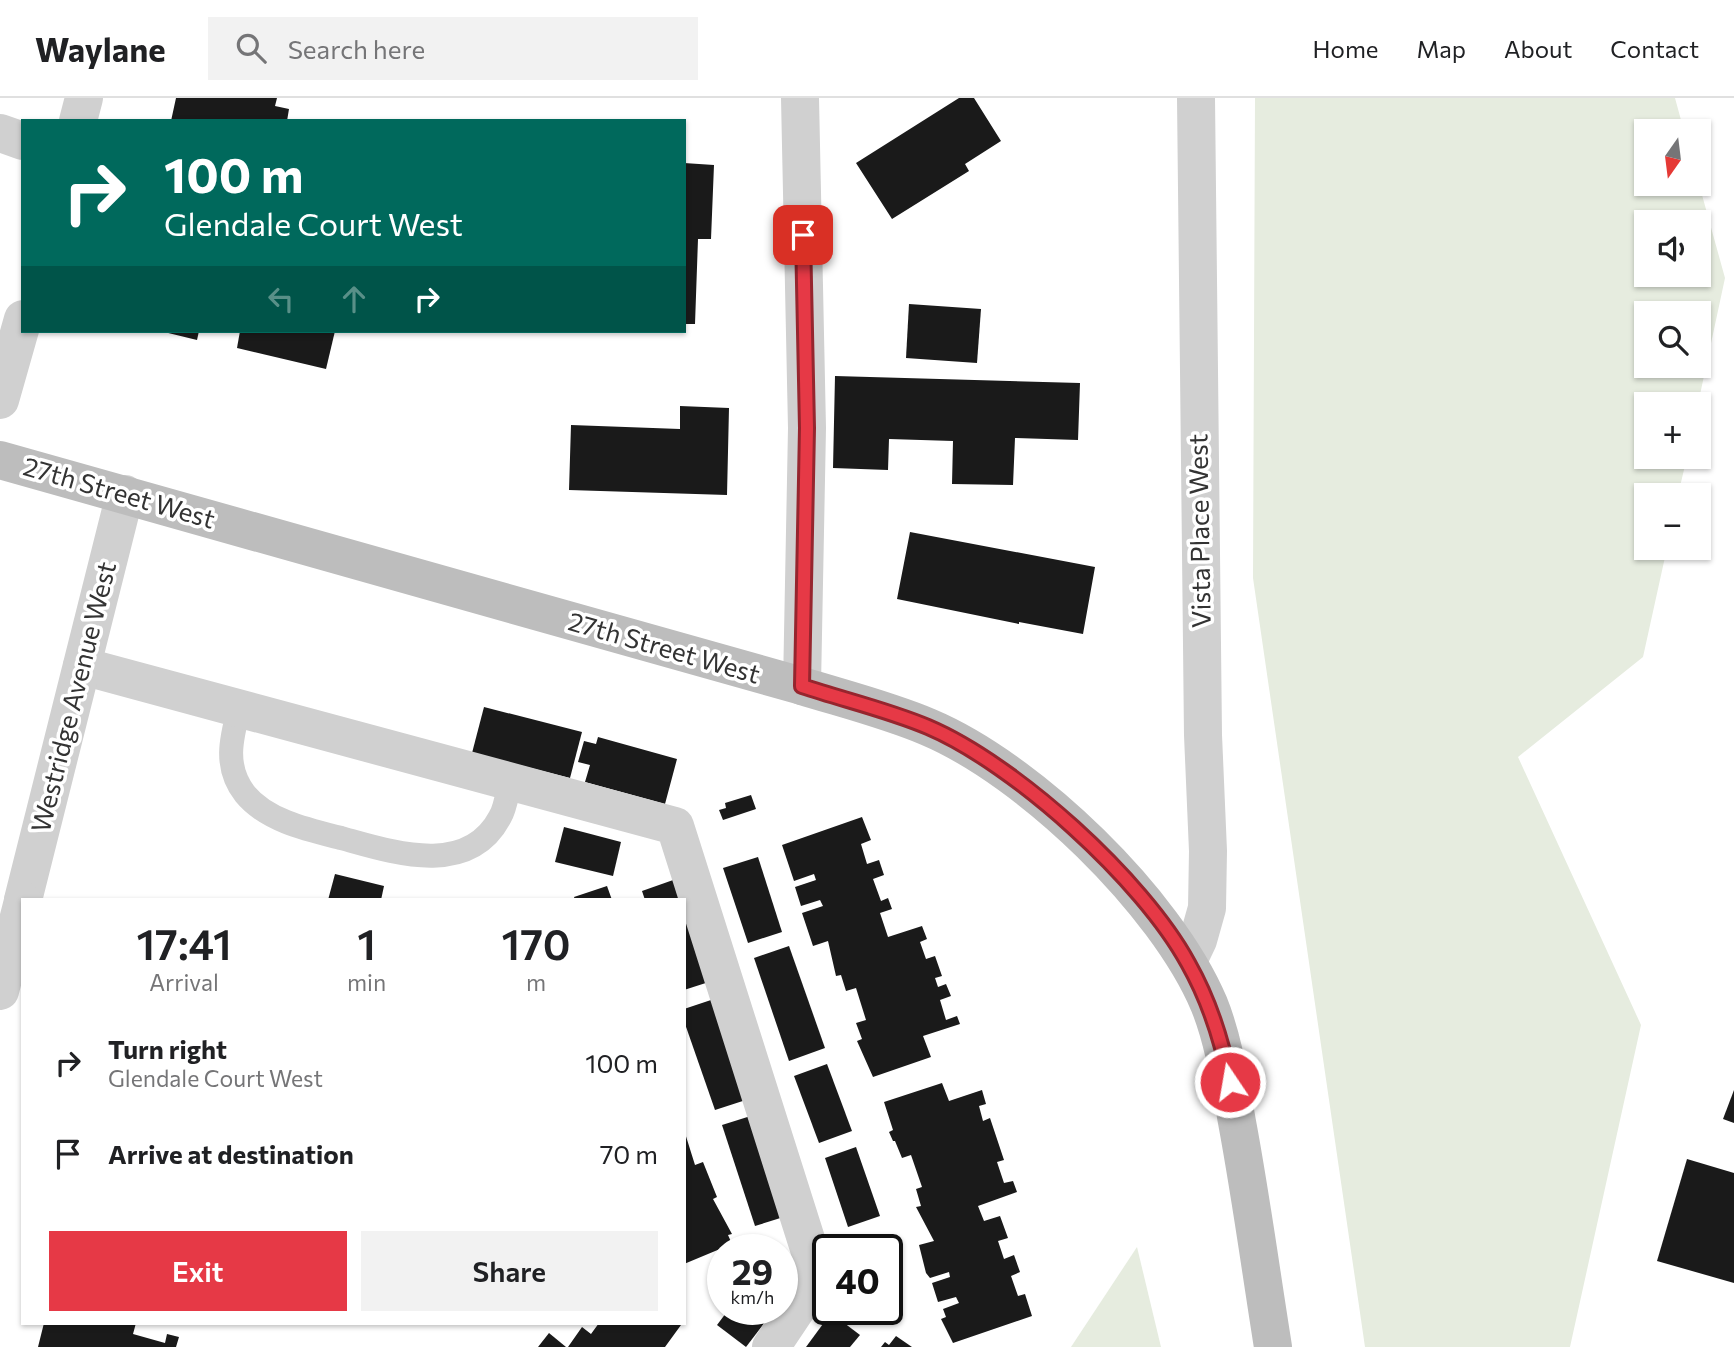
<!DOCTYPE html>
<meta charset="utf-8">
<style>
:root{--surface:#fff;--page:#f2f2f2;--text:#202124;--muted:#757577;--line:#e0e0e0;--accent:#e63946}
body{margin:0;font-family:Commissioner,sans-serif;background:var(--page);color:var(--text);height:100vh;display:flex;flex-direction:column;font-size:26px;white-space:nowrap}
*{box-sizing:border-box;margin:0}
p{font-size:23px;color:var(--muted)}
.icon{flex:none;width:38px;height:38px;fill:none;stroke:currentColor;stroke-width:2;stroke-linecap:round;stroke-linejoin:round}
.map{position:relative;flex:1;overflow:hidden}
.details{position:absolute;left:21px;top:800px;width:665px;height:427px;display:flex;flex-direction:column;background:var(--surface);border-radius:0px;box-shadow:0 2px 5px #0004}
.details>*{flex:none}
.hud{position:absolute;left:21px;top:21px;width:665px;height:214px;border-radius:0px;box-shadow:0 2px 5px #0004;background:#00695c;color:#fff;overflow:hidden}
.needle{width:46px;rotate:194deg}
.fabs{position:absolute;left:1634px;top:21px;display:grid;gap:14px}
.fabs a{display:grid;place-items:center;width:77px;height:77px;border-radius:0px;background:var(--surface);box-shadow:0 2px 5px #0004;font-size:35px}
.speed{position:absolute;left:707px;top:1136px;display:flex;gap:14px;font-size:35px;font-weight:700;text-align:center}
.speed>*{display:grid;place-content:center;width:91px;height:91px;border-radius:50%;background:var(--surface);box-shadow:0 2px 5px #0004;line-height:1}
.speed small{font-size:18px;font-weight:400}
.speed .limit{border:4px solid #111;border-radius:10px;background:#fff;color:#111}
.pin{position:absolute;display:grid;place-items:center;width:60px;height:60px;color:#fff;margin:-30px;border-radius:14px;box-shadow:0 4px 10px #0006}
.me{position:absolute;width:77px;margin:-38px;rotate:348deg;stroke-linejoin:round;filter:drop-shadow(0 0 5px #0008)}
.turn{display:flex;align-items:center;gap:24px;height:147px;padding:0 28px;font-size:32px}
.turn .icon{width:91px;height:91px;stroke-width:2.5}
.turn b{display:block;font-size:49px;line-height:60px}
.lanes{display:flex;align-items:center;height:66px;padding:0 28px;background:#0003;justify-content:center;gap:35px;direction:ltr}
.lanes .off{opacity:.35}
.eta{display:flex;justify-content:space-evenly;align-items:center;height:119px;text-align:center}
.eta b{font-size:42px;font-weight:600;line-height:49px}
.button{display:flex;gap:14px;margin-top:auto;padding:14px 28px}
.button a{flex:1;height:80px;border-radius:0px;background:var(--accent);color:#fff;font-size:28px;font-weight:600;line-height:80px;text-align:center}
.button a+a{background:var(--page);color:var(--text)}
ul{padding:0;list-style:none}
li{display:flex;align-items:center;gap:21px;height:91px;padding:0 28px}
li div{flex:1}
li b{display:block;font-size:26px}
li em{font-style:normal}
header{display:flex;align-items:center;gap:42px;box-sizing:border-box;height:98px;padding:0 35px;background:var(--surface);border-bottom:2px solid var(--line)}
header strong{font-size:33px}
nav{display:flex;gap:38px;margin-inline-start:auto;font-size:24px}
.search{width:490px;height:63px;background:var(--page);display:flex;align-items:center;gap:18px;box-sizing:border-box;padding:0 24px;border-radius:0px;color:var(--muted);font-size:26px}
.map>svg:first-child{display:block}
</style>
<header>
<strong>Waylane</strong>
<div class="search"><svg class="icon" aria-label="search" viewBox="0 0 24 24"><circle cx="10" cy="10" r="6"/><path d="M15 15l6 6"/></svg>Search here</div>
<nav><a>Home</a><a>Map</a><a>About</a><a>Contact</a></nav>
</header>
<div class="map">
<svg width="1734" height="1249" viewBox="0 0 1734 1249">
<rect width="100%" height="100%" fill="#fff"/>
<g fill="#e6ecdf" fill-rule="evenodd">
<path d="M1255,0h420l9,33h-37v53h52l26,94 -27,126h-51v53h40l-9,38h-31v53h20l-24,109 -125,100 123,268 -71,322h-205l-112,-769zM1647,124h52v53h-52zM1647,215h52v53h-52z"/>
<path d="M1137,1149l24,100h-90z"/>
</g>
<g fill="#1a1a1a">
<path d="M176,0h101l-2,8 14,3 -2,12h-116z"/>
<path d="M959,0h15l27,43 -36,23 4,7 -77,48 -36,-56z"/>
<path d="M684,65l30,2 -3,74h-13l-3,85h-11z"/>
<path d="M909,206l72,5 -4,54 -71,-5z"/>
<path d="M160,233h39l-2,9z"/>
<path d="M240,233h95l-9,38 -89,-21z"/>
<path d="M835,278l245,7 -2,57 -63,-2 -2,47 -61,-1 1,-43 -64,-2 -1,31 -55,-2z"/>
<path d="M680,308l49,2 -2,87 -158,-5 2,-65 109,4z"/>
<path d="M910,434l185,35 -12,67 -64,-12v2l-122,-25z"/>
<path d="M484,609l98,25 -12,46 -98,-25z"/>
<path d="M598,639l79,22 -12,45 -80,-22 5,-17 -12,-3 6,-21 12,3z"/>
<path d="M751,697l5,14 -33,11 -4,-10 7,-2 -1,-5z"/>
<path d="M862,719l9,23 -10,4 6,20 12,-4 5,15 -11,4 8,22 7,-3 4,11 -12,4 8,24 34,-11 5,13 -7,3 6,17 9,-3 7,20 -7,2 3,9 8,-3 5,12 -11,4 6,20 11,-4 3,8 -37,12 8,21 -58,20 -16,-36 5,-2 -6,-16 10,-3 -10,-32 -10,3 -5,-16 -5,1 -8,-35 -15,5 -11,-33 21,-7 -3,-6 -19,6 -6,-19 21,-7 -2,-6 -20,7 -12,-36z"/>
<path d="M564,729l57,15 -8,34 -58,-14z"/>
<path d="M758,759l24,75 -34,11 -25,-75z"/>
<path d="M335,776l49,12 -3,14h-53z"/>
<path d="M676,781l8,21h-39l-3,-9z"/>
<path d="M607,788l5,14h-37l-1,-3z"/>
<path d="M684,805l28,78 -28,9z"/>
<path d="M789,848l36,102 -36,13 -35,-103z"/>
<path d="M717,900l35,100 -37,12 -31,-89v-12z"/>
<path d="M827,966l25,67 -33,12 -25,-67z"/>
<path d="M942,985l7,18 33,-11 4,14 -7,2 4,15 7,-3 14,42 -7,2 7,21 9,-2 4,11 -39,14 6,15 16,-5 8,22 -10,3 6,18 10,-4 6,17 -9,4 7,20 7,-2 7,22 -79,27 -12,-24 5,-2 -3,-8 16,-6 -3,-6 -18,5 -6,-19 18,-6 -1,-5 -19,6 -4,-5 -7,-28 15,-4 -18,-34 5,-1 -5,-17 6,-2 -11,-32 -9,3 -7,-17h-2l-4,-9 4,-2 -9,-28z"/>
<path d="M1734,992v33l-11,-4z"/>
<path d="M757,1016l33,101 -35,11 -33,-101z"/>
<path d="M684,1032l11,35 8,-3 14,35 -4,2 19,35 -4,1 4,9 -48,20z"/>
<path d="M856,1049l24,69 -32,11 -23,-69z"/>
<path d="M1687,1061l47,14v110l-77,-22z"/>
<path d="M729,1211h46l-29,38 -29,-22z"/>
<path d="M831,1215l29,22 -10,12h-44z"/>
<path d="M44,1225h92l-3,11 32,9 2,-9 12,3 -3,10h-138z"/>
<path d="M599,1225h80l2,2 -16,22h-97l14,-20 9,7z"/>
<path d="M549,1235l17,14h-28z"/>
<path d="M896,1238l16,11h-31l4,-5 4,3z"/>
</g>
<g fill="none" stroke-linecap="round" stroke-linejoin="round">
<path stroke="#d0d0d0" stroke-width="24" d="M239,611c-8,30 -15,58 6,85 22,27 64,36 96,44 51,14 127,40 159,-21 6,-10 7,-24 10,-36"/>
<g stroke="#d0d0d0" stroke-width="38">
<path d="M800,0l7,330 -5,258"/>
<path d="M78,23l6,-23"/>
<path d="M0,35l23,8"/>
<path d="M0,302l23,-81"/>
<path d="M82,568l593,160 143,451 -47,70"/>
<path d="M23,802l102,-406"/>
<path d="M1188,863l10,-21 9,-32 1,-57 -5,-116 -7,-637"/>
<path d="M0,893l23,-90"/>
</g>
<path stroke="#bdbdbd" stroke-width="38" d="M0,362l802,226c42,13 86,24 126,41 102,43 238,175 281,277 15,37 21,79 28,118 14,75 24,150 36,225"/>
</g>
<g fill="none" stroke-linecap="round" stroke-linejoin="round">
<g stroke="#96252e" stroke-width="18">
<path id="route" d="M803,137l4,193 -5,258c42,14 86,24 126,41 87,37 215,153 260,236 21,37 34,78 42,119"/>
</g>
<use href="#route" stroke="#e63946" stroke-width="12"/>
</g>
<g text-anchor="middle" stroke-width="7" stroke-linejoin="round" paint-order="stroke">
<g font-size="26" fill="#333" stroke="#fff">
<text transform="translate(119 395) rotate(16)" y="9">27th Street West</text>
<text transform="translate(1200 433) rotate(-91)" y="9">Vista Place West</text>
<text transform="translate(664 550) rotate(16)" y="9">27th Street West</text>
<text transform="translate(74 599) rotate(-76)" y="9">Westridge Avenue West</text>
</g>
</g>
</svg>
<div class="fabs">
<a><svg class="needle" viewBox="-14 -14 28 28"><path d="M0-13l5 13h-10z" fill="#e53935"/><path d="M0 13l5-13h-10z" fill="#757577"/></svg></a>
<a><svg class="icon" aria-label="sound" viewBox="0 0 24 24"><path d="M4 9h4l5-4v14l-5-4H4zM17 9q2 3 0 6"/></svg></a>
<a><svg class="icon" aria-label="search" viewBox="0 0 24 24"><circle cx="10" cy="10" r="6"/><path d="M15 15l6 6"/></svg></a>
<a>+</a>
<a>−</a>
</div>
<div class="speed"><div>29<small>km/h</small></div><div class="limit">40</div></div>
<div class="pin" style="left:803px;top:137px;background:#d93025"><svg class="icon" aria-label="arrive" viewBox="0 0 24 24"><path d="M6 21V4h12l-3 4 3 4H6"/></svg></div>
<svg class="me" style="left:1230px;top:984px" viewBox="-20 -20 40 40"><circle r="17" fill="#e63946" stroke="#fff" stroke-width="3"/><path d="M0-11L8 9 0 5-8 9z" fill="#fff"/></svg>
<div class="hud">
<div class="turn"><svg class="icon" aria-label="right" viewBox="0 0 24 24"><path d="M7 20v-9h11M14 6l5 5-5 5"/></svg><div><b>100 m</b>Glendale Court West</div></div>
<div class="lanes"><svg class="icon off" aria-label="left" viewBox="0 0 24 24"><path d="M17 20v-9H6M10 6l-5 5 5 5"/></svg><svg class="icon off" aria-label="ahead" viewBox="0 0 24 24"><path d="M12 20V5M6 11l6-6 6 6"/></svg><svg class="icon" aria-label="right" viewBox="0 0 24 24"><path d="M7 20v-9h11M14 6l5 5-5 5"/></svg></div>
</div>
<section class="details">
<div class="eta">
<div><b>17:41</b><p>Arrival</p></div>
<div><b>1</b><p>min</p></div>
<div><b>170</b><p>m</p></div>
</div>
<ul>
<li><svg class="icon" aria-label="right" viewBox="0 0 24 24"><path d="M7 20v-9h11M14 6l5 5-5 5"/></svg><div><b>Turn right</b><p>Glendale Court West</p></div><em>100 m</em></li>
<li><svg class="icon" aria-label="arrive" viewBox="0 0 24 24"><path d="M6 21V4h12l-3 4 3 4H6"/></svg><div><b>Arrive at destination</b></div><em>70 m</em></li>
</ul>
<div class="button"><a>Exit</a><a>Share</a></div>
</section>
</div>
